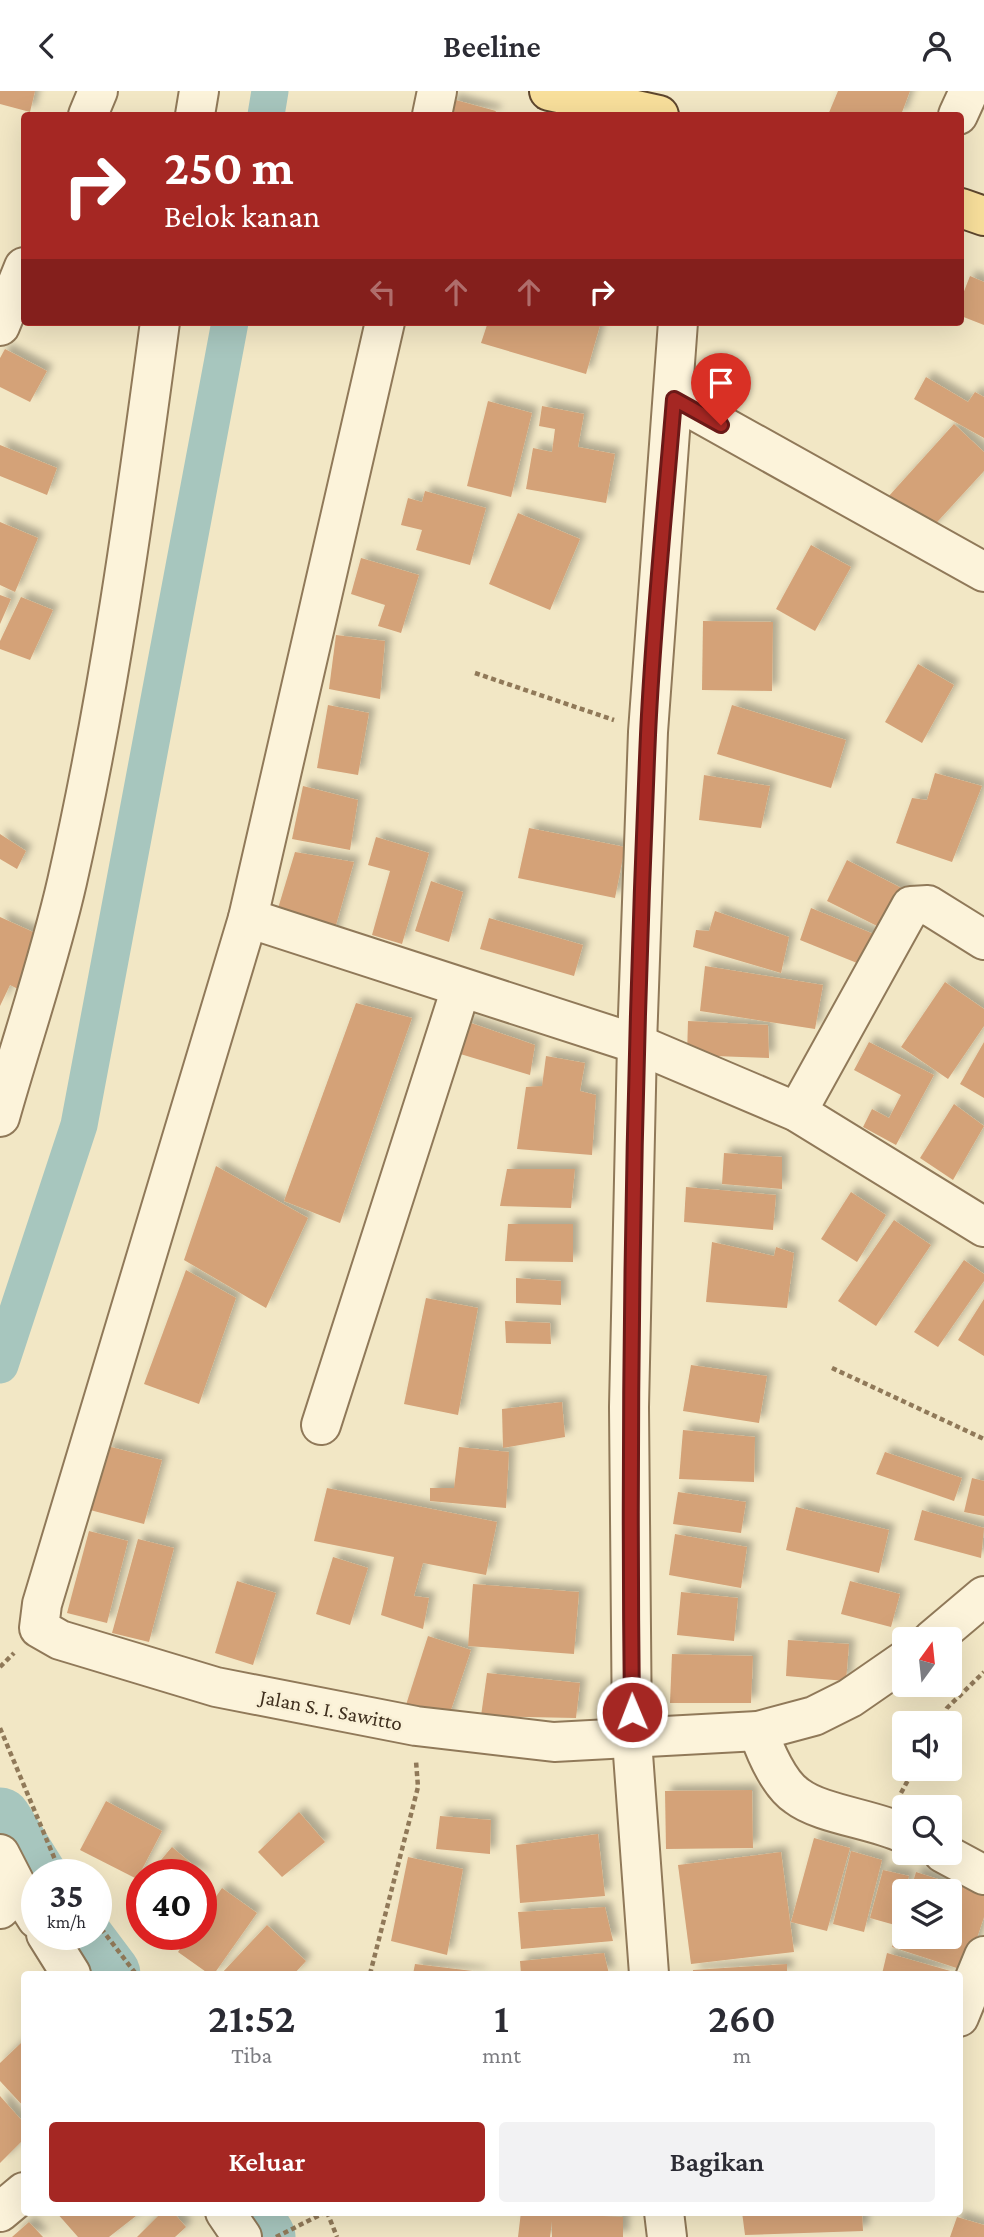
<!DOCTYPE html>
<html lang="id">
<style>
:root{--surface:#fff;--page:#f2f2f3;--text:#2b2b33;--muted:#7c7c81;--accent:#a52723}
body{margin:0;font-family:"Crimson Pro",serif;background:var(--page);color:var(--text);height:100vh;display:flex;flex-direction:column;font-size:26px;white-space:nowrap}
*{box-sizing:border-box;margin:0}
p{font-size:23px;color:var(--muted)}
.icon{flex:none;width:38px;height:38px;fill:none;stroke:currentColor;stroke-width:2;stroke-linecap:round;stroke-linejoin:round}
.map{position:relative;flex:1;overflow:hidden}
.side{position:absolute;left:21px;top:1880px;width:942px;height:245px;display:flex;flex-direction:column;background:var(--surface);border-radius:7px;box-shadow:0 7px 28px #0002}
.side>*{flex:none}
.banner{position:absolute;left:21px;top:21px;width:943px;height:214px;border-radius:7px;box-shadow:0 7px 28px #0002;background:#a52723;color:#fff;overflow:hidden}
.needle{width:46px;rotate:15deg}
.buttons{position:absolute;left:892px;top:1536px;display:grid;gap:14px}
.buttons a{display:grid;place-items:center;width:70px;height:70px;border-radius:7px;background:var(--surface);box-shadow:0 7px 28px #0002;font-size:35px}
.speed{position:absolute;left:21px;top:1768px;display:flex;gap:14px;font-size:35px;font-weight:700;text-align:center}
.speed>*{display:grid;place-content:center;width:91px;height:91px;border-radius:50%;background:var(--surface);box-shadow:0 7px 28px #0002;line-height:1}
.speed small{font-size:18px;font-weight:400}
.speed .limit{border:10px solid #d22;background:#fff;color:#111}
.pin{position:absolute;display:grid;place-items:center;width:60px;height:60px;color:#fff;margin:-72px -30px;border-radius:50% 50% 50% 0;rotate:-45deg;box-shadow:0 0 7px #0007}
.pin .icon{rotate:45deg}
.me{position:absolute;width:77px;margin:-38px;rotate:359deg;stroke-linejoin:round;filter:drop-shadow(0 0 5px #0008)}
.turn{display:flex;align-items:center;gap:24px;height:147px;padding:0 28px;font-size:32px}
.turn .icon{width:91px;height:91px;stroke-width:2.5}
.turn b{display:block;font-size:49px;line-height:60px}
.lanes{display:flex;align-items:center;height:66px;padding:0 28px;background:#0003;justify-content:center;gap:35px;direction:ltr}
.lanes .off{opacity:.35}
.eta{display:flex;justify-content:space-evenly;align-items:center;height:119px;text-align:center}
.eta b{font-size:42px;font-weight:600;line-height:49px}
.action{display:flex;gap:14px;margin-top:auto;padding:14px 28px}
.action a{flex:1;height:80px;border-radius:7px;background:var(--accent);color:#fff;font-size:28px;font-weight:600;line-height:80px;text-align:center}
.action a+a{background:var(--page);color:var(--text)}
header{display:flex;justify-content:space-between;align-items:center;height:91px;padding:0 28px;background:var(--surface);font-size:32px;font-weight:600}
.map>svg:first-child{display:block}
</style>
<header><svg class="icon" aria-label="back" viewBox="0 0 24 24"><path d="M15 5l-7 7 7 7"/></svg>Beeline<svg class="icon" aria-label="person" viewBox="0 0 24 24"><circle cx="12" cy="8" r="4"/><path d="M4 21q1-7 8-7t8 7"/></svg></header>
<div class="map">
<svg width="984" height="2146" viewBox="0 0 984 2146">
<defs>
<filter id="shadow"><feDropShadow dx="6" dy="-6" stdDeviation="3.5" flood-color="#0004"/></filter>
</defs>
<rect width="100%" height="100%" fill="#f2e7c5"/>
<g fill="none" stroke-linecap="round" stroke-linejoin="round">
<g stroke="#a7c6be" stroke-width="37">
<path d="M266,24l4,-24"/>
<path d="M0,1274l79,-240 151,-803"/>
</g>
<g stroke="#a7c6be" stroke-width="63">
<path d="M0,1728l37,59"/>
<path d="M79,1843l30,40"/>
<path d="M249,2121l15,25"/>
</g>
</g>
<g fill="#d4a278" filter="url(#shadow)">
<path d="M0,0h35l-5,21 -30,-8z"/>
<path d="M838,0h72l-9,24h-73z"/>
<path d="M452,8l44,12 -2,4h-47z"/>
<path d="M970,185l14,6v43l-23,-9v-17z"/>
<path d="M488,231h113l-15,52 -105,-31z"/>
<path d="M5,258l42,22 -17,31 -30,-15v-29z"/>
<path d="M926,286l42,25 7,-10 9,5v41l-70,-39z"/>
<path d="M488,310l44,12 -21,84 -44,-11z"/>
<path d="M542,315l42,8 -6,33 37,7 -9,49 -80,-14 7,-41 19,4 3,-23 -16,-3z"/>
<path d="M954,333l30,28v19l-56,61 -40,-35z"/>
<path d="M0,354l57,23 -10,27 -47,-19z"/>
<path d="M425,400l61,17 -16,57 -54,-15 6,-20 -21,-5 7,-27 14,4z"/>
<path d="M518,422l62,26 -30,71 -61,-26z"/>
<path d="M0,431l38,16 -23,54 -15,-7z"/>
<path d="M811,454l40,22 -36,64 -39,-22z"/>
<path d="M361,467l58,17 -18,58 -23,-7 7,-21 -34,-11z"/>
<path d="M0,504l11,4 -11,25z"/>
<path d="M21,506l32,13 -23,50 -30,-11v-8z"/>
<path d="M703,530l70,1 -1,69 -70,-1z"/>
<path d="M336,544l49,6 -5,58 -51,-10z"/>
<path d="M918,573l36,21 -32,58 -37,-21z"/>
<path d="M328,614l41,8 -11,62 -41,-7z"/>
<path d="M732,614l114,35 -15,48 -114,-34z"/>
<path d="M935,682l47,13 -30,76 -56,-19 16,-45 15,2z"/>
<path d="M704,684l66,11 -9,42 -62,-8z"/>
<path d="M303,695l55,14 -8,50 -58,-11z"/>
<path d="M529,737l96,19 -10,51 -97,-20z"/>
<path d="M0,743l26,17 -9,18 -17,-10z"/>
<path d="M376,746l53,16 -27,91 -30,-9 18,-64 -22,-6z"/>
<path d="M295,761l59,10 -22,77 -56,-24z"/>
<path d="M847,769l62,32 -20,40 -62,-31z"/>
<path d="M431,790l32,11 -14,50 -34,-11z"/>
<path d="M811,817l65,27 -9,32 -67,-27z"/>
<path d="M715,820l74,26 -8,36 -88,-26 3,-17 13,1z"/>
<path d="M0,826l44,20 -24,53 -10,-5 -10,21z"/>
<path d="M489,827l94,27 -9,31 -94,-27z"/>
<path d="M705,875l118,19 -8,44 -115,-18z"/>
<path d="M945,891l39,27v17l-36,53 -47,-32z"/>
<path d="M356,912l56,15 -72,205 -56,-22z"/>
<path d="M465,930l70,24 -5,30 -73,-22z"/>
<path d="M688,930l80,4 1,33 -82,-3z"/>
<path d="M869,951l65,33 -38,70 -33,-18 9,-18 17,9 12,-23 -47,-25z"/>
<path d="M984,951v56l-24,-14z"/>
<path d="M546,965l39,7 -5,28 16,4 -4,60 -75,-6 9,-62 16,-1z"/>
<path d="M954,1013l30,22 -31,54 -33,-22z"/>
<path d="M724,1062l58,4v32l-60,-5z"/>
<path d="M216,1075l92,52 -42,90 -82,-48z"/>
<path d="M507,1078h68l-4,39 -71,-2z"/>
<path d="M686,1096l90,8 -3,35 -89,-8z"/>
<path d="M851,1101l35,23 -29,47 -36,-23z"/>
<path d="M894,1129l37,25 -55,81 -38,-25z"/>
<path d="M508,1133h65v38l-68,-1z"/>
<path d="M712,1151l62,14 2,-9 18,6 -7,55 -81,-6z"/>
<path d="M964,1169l20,14v7l-46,66 -24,-15z"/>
<path d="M186,1179l50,28 -37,106 -55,-20z"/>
<path d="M516,1187l45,3v24l-45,-2z"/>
<path d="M426,1207l52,10 -20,107 -54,-11z"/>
<path d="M984,1208v57l-26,-16z"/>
<path d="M505,1230l45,2 1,21 -45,-1z"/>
<path d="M691,1274l76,11 -8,47 -76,-12z"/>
<path d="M562,1311l3,35 -62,11 -1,-39z"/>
<path d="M683,1339l72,7 -1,45 -75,-3z"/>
<path d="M107,1355l55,14 -18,64 -54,-14z"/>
<path d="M459,1356l50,5 -3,56 -76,-7v-13h24z"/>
<path d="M885,1361l77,26 -8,23 -78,-27z"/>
<path d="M972,1387l12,3v35l-20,-4z"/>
<path d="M327,1397l170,34 -11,53 -63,-12 -9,33 15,2 -6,31 -42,-14 13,-58 -80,-16z"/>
<path d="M678,1401l68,10 -5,31 -68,-9z"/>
<path d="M796,1416l93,23 -10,43 -93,-23z"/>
<path d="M922,1419l62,18 -3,30 -67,-18z"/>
<path d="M89,1440l39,10 -21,82 -40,-10z"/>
<path d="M675,1443l72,13 -6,41 -72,-13z"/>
<path d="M138,1448l36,9 -25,94 -37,-9z"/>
<path d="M333,1466l35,11 -18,57 -34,-11z"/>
<path d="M237,1490l39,12 -23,72 -38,-12z"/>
<path d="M850,1490l50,13 -9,33 -50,-13z"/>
<path d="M473,1493l106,8 -5,62 -106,-8z"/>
<path d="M681,1501l57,6 -4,43 -57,-6z"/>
<path d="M428,1545l43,14 -24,72 -42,-14z"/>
<path d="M788,1549l61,4 -3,37 -60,-5z"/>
<path d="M672,1563l81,2 -2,47h-81z"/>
<path d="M487,1582l93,10 -4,35 -95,-2z"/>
<path d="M752,1699l1,58 -87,1 -1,-58z"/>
<path d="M106,1710l56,30 -25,48 -57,-29z"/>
<path d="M299,1721l26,30 -43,35 -24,-25z"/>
<path d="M440,1725l51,4 -1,34 -54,-5z"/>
<path d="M598,1743l7,62 -85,7 -4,-58z"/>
<path d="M814,1747l36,10 -23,83 -36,-9z"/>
<path d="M172,1756l33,28 -4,4v-5h-52z"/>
<path d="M851,1760l31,9 -18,72 -31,-8z"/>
<path d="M781,1761l13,100 -103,12 -13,-99z"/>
<path d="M408,1766l55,12 -16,86 -56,-14z"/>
<path d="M883,1779l26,6 -14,49 -25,-7z"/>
<path d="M916,1781l68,22v23l-18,54 -74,-24 12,-38 1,28h45v-45h-40z"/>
<path d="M142,1792v25l-13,-10z"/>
<path d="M222,1797l35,25 -43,61h-5l-31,-22 12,-18h11v-16z"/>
<path d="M605,1816l8,34 -92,8 -3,-37z"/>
<path d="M267,1834l39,36 -12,13h-73z"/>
<path d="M604,1862l5,21h-88l-1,-13z"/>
<path d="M887,1862l67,19 -1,2h-71z"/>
<path d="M415,1873l66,8v2h-68z"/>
<path d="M787,1873v10h-94v-4z"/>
<path d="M21,1952l3,3v61l-24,-26v-18z"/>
<path d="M0,2005l24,27v16l-24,24z"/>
<path d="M56,2121h85l-32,25h-31z"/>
<path d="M162,2121h11l13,15 -11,10h-38z"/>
<path d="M521,2121l102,5v20h-71v-16l-2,16h-32z"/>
<path d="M742,2121h120l1,19 -118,4z"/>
<path d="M957,2126l27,8v12h-34z"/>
<path d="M29,2131l14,15h-31z"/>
</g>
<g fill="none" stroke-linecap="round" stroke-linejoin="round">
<g stroke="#907959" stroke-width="42">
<g id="minor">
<path d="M88,24l10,-24"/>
<path d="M195,24l4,-24"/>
<path d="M432,24l5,-24"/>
<path d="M958,24l11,-24"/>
<path d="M385,231l-137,596 -206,686 -3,24 21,12 156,47 200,39 138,16 204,-11 56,-15 36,-18 55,-38"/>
<path d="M0,235l24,-59"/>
<path d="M674,308l310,173"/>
<path d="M248,827l389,126 160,68 187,115"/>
<path d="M797,1021l114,-206 17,-1 56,35"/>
<path d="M0,1026c22,-78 49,-156 67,-235 42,-185 68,-372 93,-560"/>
<path d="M321,1334l140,-437"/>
<path d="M932,1549l52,-44"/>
<path d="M758,1640c7,20 21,53 39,65 23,18 76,23 108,38"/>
<path d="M943,1762l41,22"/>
<path d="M0,1763l18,35"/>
<path d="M0,1818l18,-20 19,30"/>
<path d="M46,1843l25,40"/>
<path d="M649,1883l-17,-234 -3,-333 8,-363 11,-312 30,-410"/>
<path d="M959,1926l25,-61"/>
<path d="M0,2121l24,-20"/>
<path d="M225,2121l17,25"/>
<path d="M664,2121l3,25"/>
</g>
</g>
<g stroke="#5e462d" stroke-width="42">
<g id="major">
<path d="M549,0l110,24"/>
<path d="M961,117l23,8"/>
</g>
</g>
<g stroke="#907959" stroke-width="4.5" stroke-dasharray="5 3.5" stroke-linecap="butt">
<path d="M475,582l139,47"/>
<path d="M832,1277l152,71"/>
<path d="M0,1576l14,-14"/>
<path d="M939,1633l8,-16 37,-36"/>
<path d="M0,1637l61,146"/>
<path d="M901,1702l13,-24"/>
<path d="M96,1831l40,52"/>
<path d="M370,1883l48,-187 -2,-26"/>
<path d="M327,2121l10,25"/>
<path d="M276,2146l50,-25"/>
</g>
<use href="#minor" stroke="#fcf3da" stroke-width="38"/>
<use href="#major" stroke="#f8df9b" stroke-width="38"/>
</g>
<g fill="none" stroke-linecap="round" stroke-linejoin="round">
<g stroke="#6b1917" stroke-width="18">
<path id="route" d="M632,1621c-4,-326 2,-652 16,-977 5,-112 17,-225 26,-336l47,26"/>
</g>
<use href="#route" stroke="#a52723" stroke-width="12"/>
</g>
<g text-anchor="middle" stroke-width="5" stroke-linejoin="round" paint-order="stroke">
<g font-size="21" fill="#3f2f1e" stroke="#f9f0d6">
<text transform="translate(331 1619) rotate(11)" y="7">Jalan S. I. Sawitto</text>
</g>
</g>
</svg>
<div class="buttons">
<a><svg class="needle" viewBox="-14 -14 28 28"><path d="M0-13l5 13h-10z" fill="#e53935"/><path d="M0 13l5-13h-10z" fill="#7c7c81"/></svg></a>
<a><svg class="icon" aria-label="sound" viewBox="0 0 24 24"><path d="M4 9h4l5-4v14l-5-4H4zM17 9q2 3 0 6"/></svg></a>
<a><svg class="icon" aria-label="search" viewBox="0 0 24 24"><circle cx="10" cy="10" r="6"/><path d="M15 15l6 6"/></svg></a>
<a><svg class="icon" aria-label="layers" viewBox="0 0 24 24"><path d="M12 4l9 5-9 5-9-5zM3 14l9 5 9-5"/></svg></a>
</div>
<div class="speed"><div>35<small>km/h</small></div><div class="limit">40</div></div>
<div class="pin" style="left:721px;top:334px;background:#d93025"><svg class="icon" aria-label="arrive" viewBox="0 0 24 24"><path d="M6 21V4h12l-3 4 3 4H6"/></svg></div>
<svg class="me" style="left:632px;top:1621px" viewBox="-20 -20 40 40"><circle r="17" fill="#a52723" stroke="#fff" stroke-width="3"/><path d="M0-11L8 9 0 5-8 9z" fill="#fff"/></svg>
<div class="banner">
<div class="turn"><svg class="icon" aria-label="right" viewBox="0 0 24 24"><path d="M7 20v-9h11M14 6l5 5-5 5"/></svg><div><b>250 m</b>Belok kanan</div></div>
<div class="lanes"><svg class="icon off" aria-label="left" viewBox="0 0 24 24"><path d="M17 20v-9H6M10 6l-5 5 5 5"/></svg><svg class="icon off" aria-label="ahead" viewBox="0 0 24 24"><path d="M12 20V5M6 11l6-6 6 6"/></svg><svg class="icon off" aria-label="ahead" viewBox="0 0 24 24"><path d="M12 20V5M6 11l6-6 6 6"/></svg><svg class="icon" aria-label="right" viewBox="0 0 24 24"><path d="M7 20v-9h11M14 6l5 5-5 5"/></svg></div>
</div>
<section class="side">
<div class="eta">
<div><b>21:52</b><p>Tiba</p></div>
<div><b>1</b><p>mnt</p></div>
<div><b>260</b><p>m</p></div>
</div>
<div class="action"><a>Keluar</a><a>Bagikan</a></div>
</section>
</div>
